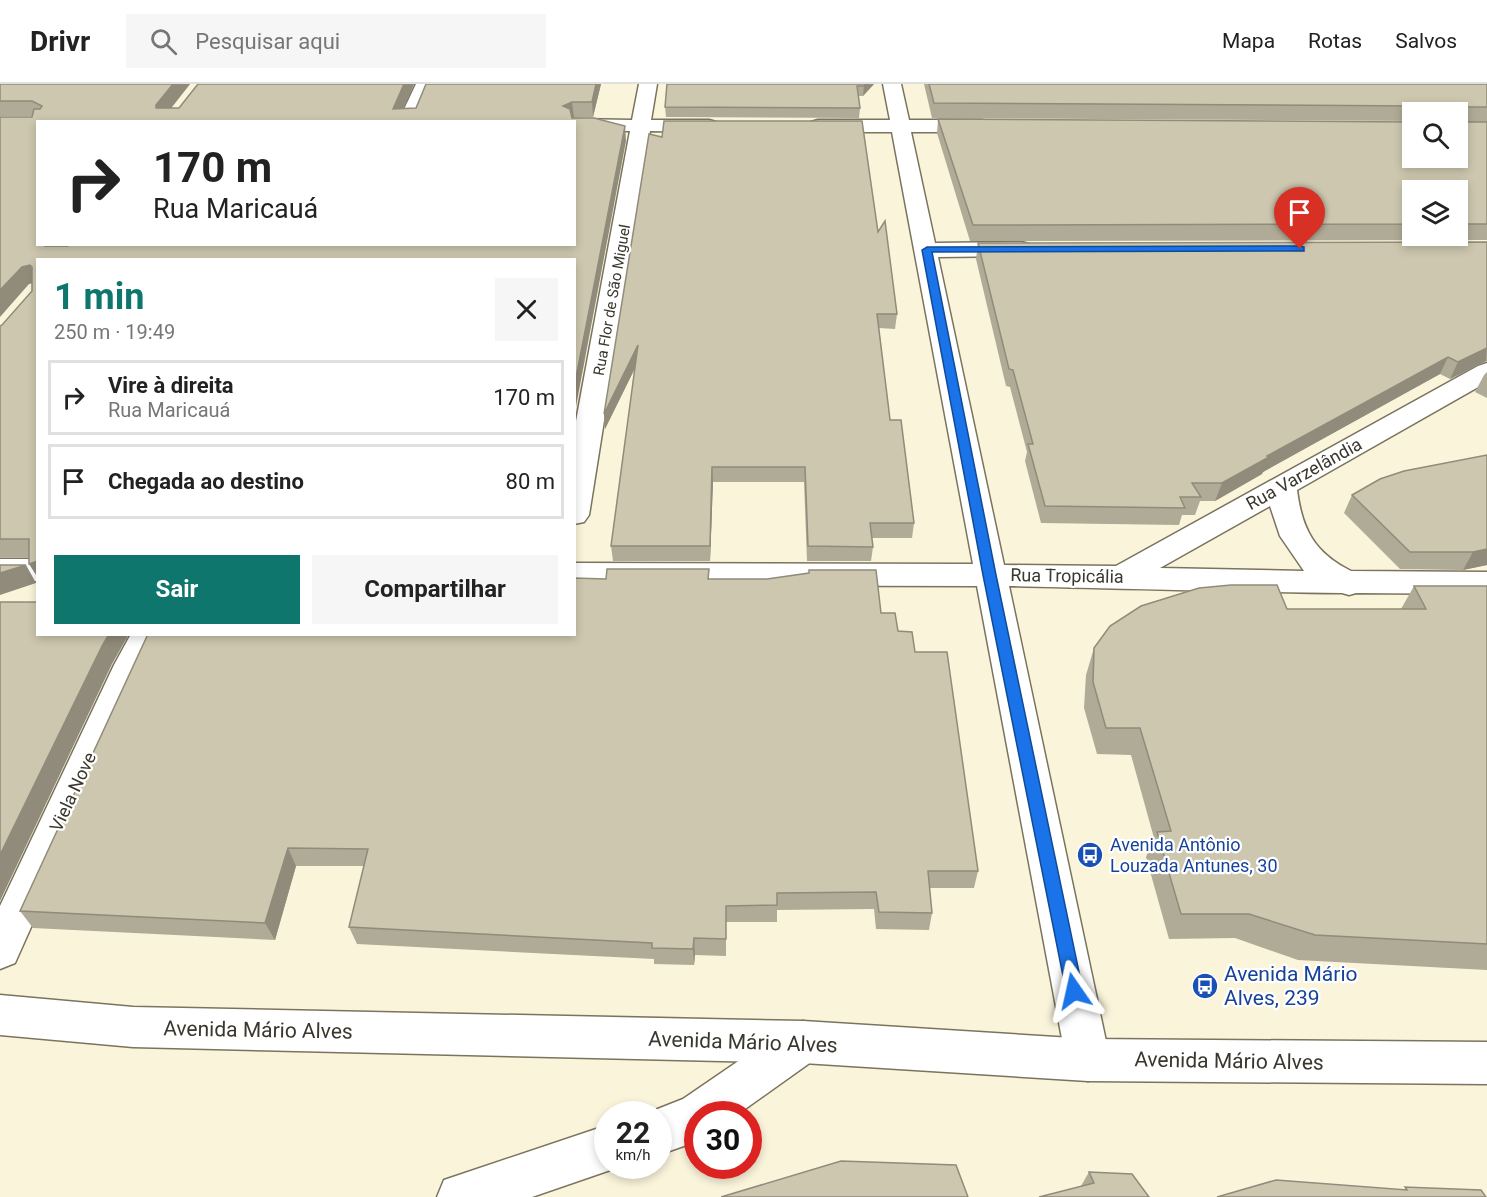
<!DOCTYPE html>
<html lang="pt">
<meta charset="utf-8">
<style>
:root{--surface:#fff;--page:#f6f6f6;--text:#222;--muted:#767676;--line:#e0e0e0;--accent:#0f766e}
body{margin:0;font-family:Roboto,sans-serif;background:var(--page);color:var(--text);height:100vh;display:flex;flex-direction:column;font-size:22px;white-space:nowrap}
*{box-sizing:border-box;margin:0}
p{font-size:20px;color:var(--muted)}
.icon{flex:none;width:33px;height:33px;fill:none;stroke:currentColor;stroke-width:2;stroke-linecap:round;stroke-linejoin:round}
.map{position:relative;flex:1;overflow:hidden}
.sheet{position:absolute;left:36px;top:174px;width:540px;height:378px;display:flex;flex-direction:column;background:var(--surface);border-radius:0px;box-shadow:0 3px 9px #0003}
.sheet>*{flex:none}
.hud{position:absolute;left:36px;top:36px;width:540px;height:126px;border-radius:0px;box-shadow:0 3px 9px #0003;background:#fff;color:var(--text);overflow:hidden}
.buttons{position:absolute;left:1402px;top:18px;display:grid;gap:12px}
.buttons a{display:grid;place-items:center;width:66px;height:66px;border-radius:0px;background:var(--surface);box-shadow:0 3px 9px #0003;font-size:30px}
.speed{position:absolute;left:594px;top:1017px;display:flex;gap:12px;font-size:30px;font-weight:700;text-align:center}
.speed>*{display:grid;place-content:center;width:78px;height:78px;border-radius:50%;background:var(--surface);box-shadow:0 3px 9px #0003;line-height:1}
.speed small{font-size:15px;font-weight:400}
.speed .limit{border:9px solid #d22;background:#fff;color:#111}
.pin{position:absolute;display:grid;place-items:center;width:51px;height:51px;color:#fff;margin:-62px -26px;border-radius:50% 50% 50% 0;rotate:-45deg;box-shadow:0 0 6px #0007}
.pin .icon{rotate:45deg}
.me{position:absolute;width:66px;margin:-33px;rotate:349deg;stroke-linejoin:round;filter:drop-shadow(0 0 4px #0008)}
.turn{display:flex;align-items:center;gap:21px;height:126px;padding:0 18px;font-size:27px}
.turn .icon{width:78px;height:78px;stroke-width:2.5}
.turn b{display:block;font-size:42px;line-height:51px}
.round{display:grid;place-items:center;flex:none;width:63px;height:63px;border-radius:0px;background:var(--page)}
.summary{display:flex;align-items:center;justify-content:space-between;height:102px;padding:0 18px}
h1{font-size:36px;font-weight:700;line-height:45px;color:var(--accent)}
.action{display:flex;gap:12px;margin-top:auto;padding:12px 18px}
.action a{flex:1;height:69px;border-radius:0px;background:var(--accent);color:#fff;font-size:24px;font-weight:700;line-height:69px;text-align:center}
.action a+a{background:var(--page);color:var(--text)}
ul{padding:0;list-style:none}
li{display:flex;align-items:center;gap:18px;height:75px;margin:0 12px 9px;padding:0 6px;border:3px solid var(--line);border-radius:0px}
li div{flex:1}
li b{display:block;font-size:22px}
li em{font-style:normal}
header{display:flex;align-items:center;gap:36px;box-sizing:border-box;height:84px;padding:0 30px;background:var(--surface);border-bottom:2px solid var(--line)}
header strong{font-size:28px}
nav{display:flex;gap:33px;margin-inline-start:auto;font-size:21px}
.search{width:420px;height:54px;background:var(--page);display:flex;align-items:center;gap:15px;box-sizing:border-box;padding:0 21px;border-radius:0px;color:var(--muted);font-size:22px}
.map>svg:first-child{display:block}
</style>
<header>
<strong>Drivr</strong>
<div class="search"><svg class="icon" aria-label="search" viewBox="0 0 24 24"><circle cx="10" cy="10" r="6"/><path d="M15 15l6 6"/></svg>Pesquisar aqui</div>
<nav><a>Mapa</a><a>Rotas</a><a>Salvos</a></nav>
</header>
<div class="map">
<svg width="1487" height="1113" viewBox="0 0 1487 1113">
<rect width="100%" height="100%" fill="#faf4db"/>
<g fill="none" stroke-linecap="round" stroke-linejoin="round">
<g stroke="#7a745e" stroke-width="3">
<g id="minor">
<path d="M416,0h18l-17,38h-19z"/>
<path d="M639,0h18l-6,36h58l7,2 3,4 -3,4 -7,2 -59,-1 -61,384 -5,7 -10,2v-92l56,-301h-56v-9h-7l7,-3 58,1z"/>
<path d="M883,0h18l8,36h73l7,2 3,4 -3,4 -7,2h-71l24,111 86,-1 8,2 3,5 -3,5 -8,2 -83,1 66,308 112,1 362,-200 9,-3v19l-190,108c5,40 18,63 54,81l136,1v22l-131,-1 -7,2 -7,-2c-111,-1 -222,-5 -333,-7l101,474 -6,15 -16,6 -16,-6 -6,-15 -89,-474 -403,-1v-22l399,1 -81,-432h-74l-7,-2 -3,-4 3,-4 7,-2h72zM1270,422l10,30 24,35 -144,-3z"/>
<rect x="0" y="475" width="38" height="22"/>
<path d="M131,550h33l-16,31 -133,298 -15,6v-63l114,-241z"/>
<path d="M803,937l15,6 7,15 -7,15 -80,57h-40v27l-40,14v-41h-13l38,-15 105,-72z"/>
<path d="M608,1041v41h14l-90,31h-95l7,-17z"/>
</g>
</g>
<g stroke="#7a745e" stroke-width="3">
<path id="tertiary" d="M0,911l133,12 670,14 285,18 399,3v42l-399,-3 -285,-18 -670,-16 -133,-12z"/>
</g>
<use href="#minor" fill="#fff" fill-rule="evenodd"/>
<use href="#tertiary" fill="#fff" fill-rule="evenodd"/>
</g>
<g fill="#b0ab96" fill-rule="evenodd">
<path d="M0,0h190l-19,24h8l19,-24h216l-11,24h13l10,-24h175l-8,33h-19l-2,1 54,23 -52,119h-536l-9,297h-29v-231l2,-1 30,-34v-8l-3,1 3,-168h-32zM38,38l536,122 -514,2 -22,-2z"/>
<path d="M874,0l-11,12h-5l2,12 -1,10 -193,-1 -1,-10z"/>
<path d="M924,0h563v156l-517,1 -33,-108 1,-14 475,39 45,-46h-45v9l-481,-3zM1413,106h45v46h-45z"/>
<path d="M662,53l216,95 19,82 -2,15 -16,-1 11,92 24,103 -2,15h-40l1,9 -2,14h-64l-3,-79h-91l-3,79h-97l-2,-15 24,-178 -30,61 -1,-15z"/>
<path d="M1487,158v119h-1l-36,18 -10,-5 -177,98 -1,2 -47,27h-15l-5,14h-13l-3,10 -138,-2 -16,-62 2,-9 -17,-65 -4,-1 -30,-127 2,-16z"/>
<path d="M1487,288v26l-12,-6 9,-17z"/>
<path d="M1487,371v110l-24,5 -63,-1 -56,-56 8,-18z"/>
<path d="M709,485v10l172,34 34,39 63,219 -4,17h-45l3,25 -3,17 -53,-1 -2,-20 -97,1v12h-51v34l-31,-1 -1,10 -40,-1v-5l-297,-15 -8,-17 15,-61h-68l-21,74 -242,-12 -13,-17 554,-277 32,-55z"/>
<path d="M1414,502h73v384l-189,-10 -63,-22 -66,1 -23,-82 8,-19 -23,-83 -34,-1 -13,-46 2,-33 8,-27 193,-39h114z"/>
<path d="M1089,1088l60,25 -68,-11z"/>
</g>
<g fill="#908b7a">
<path d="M173,0h17l-29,37 -5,-13v-3z"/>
<path d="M404,0h10l-16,38 -5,-13z"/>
<path d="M596,0h5l-8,33 -1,-15z"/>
<path d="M866,0h8l-11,12 1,-10z"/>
<path d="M572,18l2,15 -9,4 -2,-15z"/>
<path d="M625,42l1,15 -52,276v-29z"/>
<path d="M43,160h18l-11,16z"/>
<path d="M30,181l7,17 -8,2 -29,33v-27l22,-23z"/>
<path d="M638,261l1,15 -34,69 -1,-15z"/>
<path d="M1487,264l-1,13 -36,18 8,-17z"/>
<path d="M1448,273l-8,17 -177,98 -1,2 -47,27 7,-18 45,-27z"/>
<path d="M712,383l1,15 -3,79v-15z"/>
<path d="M1487,465v16l-24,5 10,-18z"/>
<path d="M38,477v17l-9,-14z"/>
<path d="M26,481l10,18 -36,12v-22z"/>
<path d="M109,550h20l-17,30 -112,237v-46l102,-209z"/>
<path d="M288,764l8,18 -21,74 -10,-17z"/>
<path d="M694,854l1,17 -1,10 -1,-16z"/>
</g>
<g fill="#cdc7af" stroke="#908b7a" stroke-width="1.5" fill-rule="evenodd">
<path d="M0,0h173l-17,21v3h23l19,-24h206l-11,25 23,-1 10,-24h170l-4,18h-20l-9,4 7,3 2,9h22l31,8 -51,262v-128h-536v301l-9,3v-25h-29v-213l2,-1 30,-34v-24l-2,-2 -8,2 -22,23v-173h32l2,-8h6l2,-3 -10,-5h-32zM38,38h536v122h-224v1l-281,-1 -1,2h-23l-2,-2h-5z"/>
<path d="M667,0h199l-2,2h-7l3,22 -195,-1z"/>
<path d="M929,0h558v23h-24v15h24v102h-29v-34h-45v34l-440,1 -35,-106 475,3v36h45v-46h-37v-4l-2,-2 -485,-3z"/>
<path d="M664,37h198l16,111 7,-11 12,93h-20l11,89 2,17h11l13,103h-44l3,24 -65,-1 -3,-79h-93l-2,79h-99l27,-201 -34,69 45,-280 13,3z"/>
<path d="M1487,158v106l-29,14 -10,-5 -181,99 2,1 -47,26h-30l9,14h-21l5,11 -140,-2 -17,-62h5l-20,-74 -4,-1 -31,-126z"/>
<path d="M1487,371v94l-14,3h-63l-58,-57 28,-16 24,-8z"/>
<path d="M0,481h26l-26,8z"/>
<path d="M607,485h102l-1,10h59l42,-6v-3h67l5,43h14l3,18 14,1 3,20h32l31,219h-50l4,42 -53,-1 -3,-20 -99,1v12l-51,1v33l-32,-1 -1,11 -41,-1v-5l-303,-16 19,-78 -80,-1 -23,75 -245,-12 128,-277h426v-56l32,1z"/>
<path d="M1231,501h46l10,24h139l-12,-23h73v358l-172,-9 -66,-21h-68l-24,-82 14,-1 -31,-103h-34l-13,-46 1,-34 16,-22 31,-20 58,-18z"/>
<path d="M0,518h38v32h71l-7,12 -102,209z"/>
<path d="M841,1077l115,4 12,32h-247z"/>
<path d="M1089,1088l43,2 17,23h-110l55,-14z"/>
<path d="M1276,1096l131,10 -2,-3 76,3 5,7h-269z"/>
</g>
<path fill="#1a73e8" stroke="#114b97" stroke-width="1.5" d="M1300,162l4,1v4l-372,1 64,323 87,416 -3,5 -6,3 -6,-3 -2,-5 -83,-416 -61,-325 5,-3z"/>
<defs>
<g id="bus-disc" transform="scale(1.35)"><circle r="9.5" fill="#1a4fb4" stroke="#fff"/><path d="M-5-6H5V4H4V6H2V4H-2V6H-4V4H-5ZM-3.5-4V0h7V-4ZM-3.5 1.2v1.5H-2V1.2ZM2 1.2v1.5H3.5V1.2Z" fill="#fff"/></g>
</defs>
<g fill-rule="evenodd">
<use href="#bus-disc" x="1090" y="771"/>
<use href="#bus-disc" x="1205" y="902"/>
</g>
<g text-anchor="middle" stroke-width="4.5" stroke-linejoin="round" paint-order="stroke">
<g font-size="15" fill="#3a382e" stroke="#fff">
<text transform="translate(612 216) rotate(-80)" y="5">Rua Flor de São Miguel</text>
</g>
<g font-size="18" fill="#3a382e" stroke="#fff">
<text transform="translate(1304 390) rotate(-29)" y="6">Rua Varzelândia</text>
<text transform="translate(1067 492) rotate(1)" y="6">Rua Tropicália</text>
<text transform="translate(73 708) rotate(-65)" y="6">Viela Nove</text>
</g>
<g font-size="18" fill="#164399" stroke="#fff" text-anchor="start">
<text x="1110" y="767">Avenida Antônio<tspan x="1110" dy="21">Louzada Antunes, 30</tspan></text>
</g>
<g font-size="21" fill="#164399" stroke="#fff" text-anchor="start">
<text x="1224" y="897">Avenida Mário<tspan x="1224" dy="24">Alves, 239</tspan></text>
</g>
<g font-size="21" fill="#3a382e" stroke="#fff">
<text transform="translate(258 946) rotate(1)" y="7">Avenida Mário Alves</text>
<text transform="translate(743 958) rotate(2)" y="7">Avenida Mário Alves</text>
<text transform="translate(1229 977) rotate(1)" y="7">Avenida Mário Alves</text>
</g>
</g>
</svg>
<div class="buttons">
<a><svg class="icon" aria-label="search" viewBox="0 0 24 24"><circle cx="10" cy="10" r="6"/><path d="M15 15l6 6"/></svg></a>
<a><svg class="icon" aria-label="layers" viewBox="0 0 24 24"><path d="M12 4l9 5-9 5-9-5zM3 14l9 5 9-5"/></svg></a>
</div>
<div class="speed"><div>22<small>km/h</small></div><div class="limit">30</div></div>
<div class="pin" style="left:1300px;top:165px;background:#d93025"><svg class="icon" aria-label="arrive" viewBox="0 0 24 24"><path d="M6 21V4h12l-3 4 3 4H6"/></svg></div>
<svg class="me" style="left:1074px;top:907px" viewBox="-20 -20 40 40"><path d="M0-17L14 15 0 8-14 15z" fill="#1a73e8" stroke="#fff" stroke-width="4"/></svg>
<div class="hud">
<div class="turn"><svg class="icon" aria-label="right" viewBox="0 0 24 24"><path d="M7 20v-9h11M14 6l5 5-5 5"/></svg><div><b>170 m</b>Rua Maricauá</div></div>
</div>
<section class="sheet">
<div class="summary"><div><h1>1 min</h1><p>250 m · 19:49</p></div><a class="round"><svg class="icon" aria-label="close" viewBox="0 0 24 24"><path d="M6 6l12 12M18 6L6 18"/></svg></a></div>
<ul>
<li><svg class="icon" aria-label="right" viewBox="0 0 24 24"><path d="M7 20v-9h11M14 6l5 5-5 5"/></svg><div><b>Vire à direita</b><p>Rua Maricauá</p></div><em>170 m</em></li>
<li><svg class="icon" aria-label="arrive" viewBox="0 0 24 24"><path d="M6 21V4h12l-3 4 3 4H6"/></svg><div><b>Chegada ao destino</b></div><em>80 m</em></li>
</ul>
<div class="action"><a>Sair</a><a>Compartilhar</a></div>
</section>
</div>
